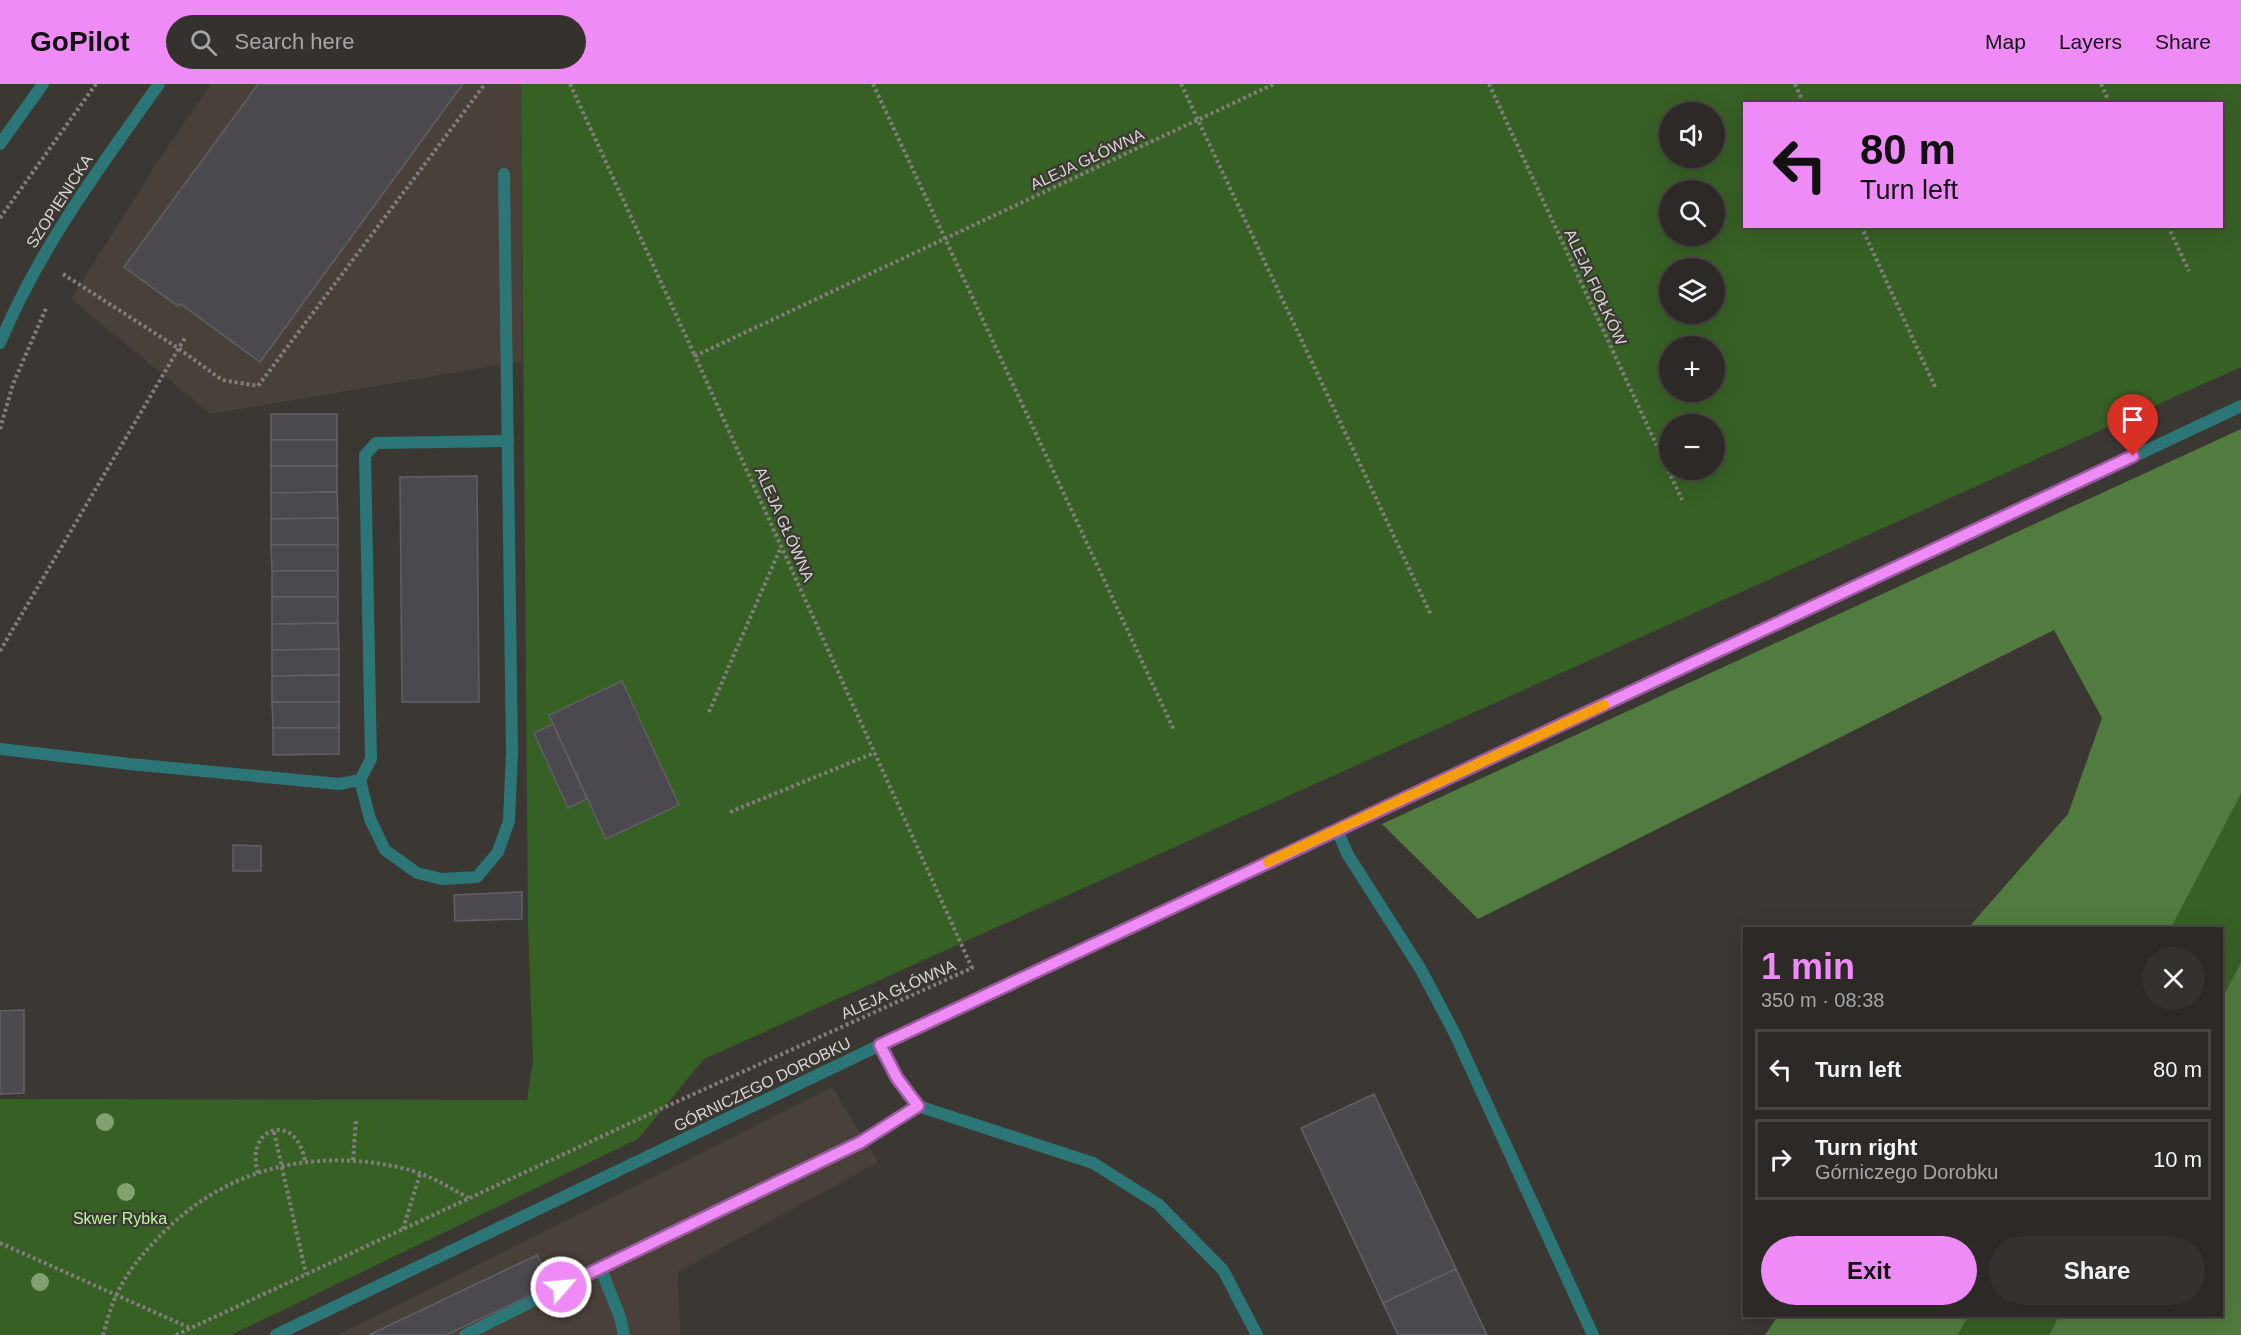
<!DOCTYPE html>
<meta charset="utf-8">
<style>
:root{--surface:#2c2926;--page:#34312e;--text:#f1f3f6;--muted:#a6a6a7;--line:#484543;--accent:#ef8bf6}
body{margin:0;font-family:Arial,sans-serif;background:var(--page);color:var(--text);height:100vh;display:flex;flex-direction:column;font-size:22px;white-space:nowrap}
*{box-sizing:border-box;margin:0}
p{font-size:20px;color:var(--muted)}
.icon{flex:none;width:33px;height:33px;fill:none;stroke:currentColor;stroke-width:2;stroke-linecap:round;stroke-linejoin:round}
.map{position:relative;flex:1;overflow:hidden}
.sheet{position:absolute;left:1743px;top:843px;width:480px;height:390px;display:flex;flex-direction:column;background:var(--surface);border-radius:0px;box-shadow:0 6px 24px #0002,0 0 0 2px var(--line)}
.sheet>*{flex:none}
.top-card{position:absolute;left:1743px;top:18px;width:480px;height:126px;border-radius:0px;box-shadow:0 6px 24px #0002,0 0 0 2px var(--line);background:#ef8bf6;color:#111;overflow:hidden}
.fabs{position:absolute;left:1659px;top:18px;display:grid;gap:12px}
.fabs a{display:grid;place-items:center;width:66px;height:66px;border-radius:50%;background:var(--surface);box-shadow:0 6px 24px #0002,0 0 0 2px var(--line);font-size:30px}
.pin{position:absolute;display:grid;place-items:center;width:51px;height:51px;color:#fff;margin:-62px -26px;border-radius:50% 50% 50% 0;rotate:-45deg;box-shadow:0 0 6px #0007}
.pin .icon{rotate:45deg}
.me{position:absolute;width:66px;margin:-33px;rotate:63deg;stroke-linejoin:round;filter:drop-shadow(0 0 4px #0008)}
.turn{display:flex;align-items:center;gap:21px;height:126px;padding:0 18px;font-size:27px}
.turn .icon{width:78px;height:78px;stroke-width:2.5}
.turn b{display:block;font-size:42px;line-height:51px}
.round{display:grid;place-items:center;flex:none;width:63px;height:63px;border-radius:32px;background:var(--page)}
.head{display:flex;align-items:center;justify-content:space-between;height:102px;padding:0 18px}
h1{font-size:36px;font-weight:700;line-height:45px;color:var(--accent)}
.cta{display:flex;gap:12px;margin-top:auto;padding:12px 18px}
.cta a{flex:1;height:69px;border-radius:36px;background:var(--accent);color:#111;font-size:24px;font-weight:700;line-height:69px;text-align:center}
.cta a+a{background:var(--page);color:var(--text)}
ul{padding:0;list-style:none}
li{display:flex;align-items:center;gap:18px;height:81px;margin:0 12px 9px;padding:0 6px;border:3px solid var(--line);border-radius:0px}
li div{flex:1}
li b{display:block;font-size:22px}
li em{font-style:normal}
header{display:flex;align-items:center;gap:36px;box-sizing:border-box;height:84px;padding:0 30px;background:var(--accent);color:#111}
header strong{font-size:28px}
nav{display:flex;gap:33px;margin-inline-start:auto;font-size:21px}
.search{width:420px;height:54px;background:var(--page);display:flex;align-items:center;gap:15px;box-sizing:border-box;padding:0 21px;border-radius:33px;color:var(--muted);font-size:22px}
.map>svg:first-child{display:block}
</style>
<header>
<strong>GoPilot</strong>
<div class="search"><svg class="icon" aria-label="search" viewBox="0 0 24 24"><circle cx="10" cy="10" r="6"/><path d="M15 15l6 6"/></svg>Search here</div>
<nav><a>Map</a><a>Layers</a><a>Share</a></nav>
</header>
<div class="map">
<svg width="2241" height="1251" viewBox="0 0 2241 1251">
<rect width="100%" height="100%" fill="#3b3733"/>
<g fill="#494139">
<path d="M211,0h310l1,277 -311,53 -140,-115 88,-139z"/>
<path d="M832,1003l46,75 -200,110 2,63h-343z"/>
</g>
<g fill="#376025" fill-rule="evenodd">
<path d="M521,0h1720v283l-1537,692 -66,80 -407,196h-231v-236l527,1 6,-40 -5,-137zM1744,20h478v122h-478zM1670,28h44v46h-44zM1670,106h44v46h-44zM1670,184h44v46h-44zM1670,262h44v46h-44zM1670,340h44v46h-44z"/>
<path d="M2241,710v169l-19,35v-70h-51z"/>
<path d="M1968,1232h91l-10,19h-91z"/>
</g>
<g fill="#517b3f">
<path d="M2241,345v365l-70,134h-203l100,-114 34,-96 -48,-88 -576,289 -96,-95z"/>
<path d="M2241,879v372h-192l10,-19h163v-318z"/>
<path d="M1778,1232h190l-10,19h-193z"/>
</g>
<g fill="#4b494d" stroke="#626065" stroke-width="1.5">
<path d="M258,0h205l-203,278 -78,-57 -2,-1 -2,2 -54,-39z"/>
<rect x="271" y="330" width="66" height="26"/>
<rect x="271" y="356" width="66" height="26"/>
<path d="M271,382h66v26l-66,1z"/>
<path d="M477,392l2,226h-77l-2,-225z"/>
<path d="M337,408l1,26 -67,1v-26z"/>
<path d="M338,434v27h-67v-26z"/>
<path d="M271,461h67v26h-66z"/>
<rect x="272" y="487" width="66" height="26"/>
<path d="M272,513h66v26l-66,1z"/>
<path d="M338,539l1,26 -67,1v-26z"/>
<path d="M339,565v26l-67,1v-26z"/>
<path d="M339,591v27h-67v-26z"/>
<path d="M622,597l57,124 -73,34 -57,-124z"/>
<path d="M272,618h67v26h-66z"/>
<path d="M553,640l34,75 -19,9 -34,-75z"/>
<path d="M273,644h66v26l-66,1z"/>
<path d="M233,761l28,1v25h-28z"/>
<path d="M522,808v27l-67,2 -1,-26z"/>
<path d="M24,926v83l-24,1v-83z"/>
<path d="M1374,1010l82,175 -73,34 -82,-175z"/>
<path d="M537,1171l15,30 -106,50h-77z"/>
<path d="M1456,1185l31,66h-89l-15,-32z"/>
</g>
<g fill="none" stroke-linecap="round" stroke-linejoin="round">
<g stroke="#817d7a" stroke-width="4" stroke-dasharray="3 3" stroke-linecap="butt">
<path d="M570,0l125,272"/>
<path d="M873,0l301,646"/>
<path d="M1181,0l250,531"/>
<path d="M1489,0l193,416"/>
<path d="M1795,0l9,20"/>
<path d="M2101,0l9,20"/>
<path d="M0,134l96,-134"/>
<path d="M1861,142l75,163"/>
<path d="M2168,142l21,45"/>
<path d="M63,190l115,74 44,32 36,6 227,-302"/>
<path d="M0,345l13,-45 34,-78"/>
<path d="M0,567l186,-315"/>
<path d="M709,628l72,-165"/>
<path d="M730,728l144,-59"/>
<path d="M274,1048l32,142"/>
<path d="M353,1076l3,-40"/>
<path d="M258,1089c-14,-49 40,-61 47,-11"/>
<path d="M403,1145l17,-55"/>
<path d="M0,1159l190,85"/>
<path d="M103,1251c4,-14 8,-30 15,-43 9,-20 25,-39 41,-55 64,-68 153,-90 243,-69 24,5 45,18 66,30"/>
<path d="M176,1251l478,-223 318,-144 -277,-612 579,-272"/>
</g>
<g stroke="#2d7678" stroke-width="12">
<path d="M0,60l43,-60"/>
<path d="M0,665l130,15 209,20 21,-4 11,-21 -6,-304 11,-12 132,-2"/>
<path d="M360,696l10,39 15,31 32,23 25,6 35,-2 21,-25 11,-31 3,-68 -8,-579"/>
<path d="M1337,746l11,25 72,113 35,66 138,301"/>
<path d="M880,961l17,33 21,28 175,57 65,41 65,66 34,65"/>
<path d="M600,1183l20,50 4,18"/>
<path d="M465,1251l204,-102 192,-91 57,-36"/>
</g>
<path stroke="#2d7678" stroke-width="12" d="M276,1251l604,-290 1361,-639"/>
<path stroke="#2d7678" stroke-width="12" d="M0,259c39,-94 100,-176 159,-259"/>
</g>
<g fill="#81a170">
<circle cx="105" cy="1038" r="9"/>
<circle cx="126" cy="1108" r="9"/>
<circle cx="40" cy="1198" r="9"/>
</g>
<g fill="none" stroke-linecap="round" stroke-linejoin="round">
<g stroke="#9b5aa0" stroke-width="15">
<path id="route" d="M561,1203l300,-145 57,-36 -21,-28 -17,-33 1253,-589"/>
</g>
<use href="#route" stroke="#ef8bf6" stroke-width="10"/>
<path stroke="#f59e0b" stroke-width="10" d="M1268,778l336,-157"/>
</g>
<g text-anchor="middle" stroke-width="4.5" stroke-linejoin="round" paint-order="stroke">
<g font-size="16" fill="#d8d5d3" stroke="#3b3733">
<text transform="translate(1087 75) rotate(-25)" y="6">ALEJA GŁÓWNA</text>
<text transform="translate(59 117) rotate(-57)" y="6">SZOPIENICKA</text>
<text transform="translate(1596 203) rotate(65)" y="6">ALEJA FIOŁKÓW</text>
<text transform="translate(785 440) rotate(66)" y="6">ALEJA GŁÓWNA</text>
<text transform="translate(898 905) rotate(-24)" y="6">ALEJA GŁÓWNA</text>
<text transform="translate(762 1000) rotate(-26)" y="6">GÓRNICZEGO DOROBKU</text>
</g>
<g font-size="16" fill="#baf7a1" stroke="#3b3733">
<text x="120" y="1140">Skwer Rybka</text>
</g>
</g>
</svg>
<div class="fabs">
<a><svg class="icon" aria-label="sound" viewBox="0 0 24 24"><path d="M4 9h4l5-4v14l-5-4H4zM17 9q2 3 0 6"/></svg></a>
<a><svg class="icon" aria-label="search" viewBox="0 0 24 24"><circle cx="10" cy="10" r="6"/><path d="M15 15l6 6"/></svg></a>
<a><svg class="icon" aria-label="layers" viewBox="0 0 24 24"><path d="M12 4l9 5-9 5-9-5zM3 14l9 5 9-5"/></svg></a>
<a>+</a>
<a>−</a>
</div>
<div class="pin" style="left:2133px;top:372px;background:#d93025"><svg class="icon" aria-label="arrive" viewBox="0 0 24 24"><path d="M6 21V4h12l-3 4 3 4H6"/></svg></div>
<svg class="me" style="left:561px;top:1203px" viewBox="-20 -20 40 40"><circle r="17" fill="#ef8bf6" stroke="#fff" stroke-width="3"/><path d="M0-11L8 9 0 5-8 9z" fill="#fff"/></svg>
<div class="top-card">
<div class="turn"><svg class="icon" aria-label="left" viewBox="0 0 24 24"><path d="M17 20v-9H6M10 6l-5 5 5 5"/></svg><div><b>80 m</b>Turn left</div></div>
</div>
<section class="sheet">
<div class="head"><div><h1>1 min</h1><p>350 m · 08:38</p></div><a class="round"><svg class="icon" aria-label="close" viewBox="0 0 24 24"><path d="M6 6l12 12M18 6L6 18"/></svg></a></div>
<ul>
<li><svg class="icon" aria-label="left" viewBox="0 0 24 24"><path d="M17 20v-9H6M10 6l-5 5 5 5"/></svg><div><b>Turn left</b></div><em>80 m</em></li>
<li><svg class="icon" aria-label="right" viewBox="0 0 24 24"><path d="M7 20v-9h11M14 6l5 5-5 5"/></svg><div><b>Turn right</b><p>Górniczego Dorobku</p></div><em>10 m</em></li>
</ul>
<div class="cta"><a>Exit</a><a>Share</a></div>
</section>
</div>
